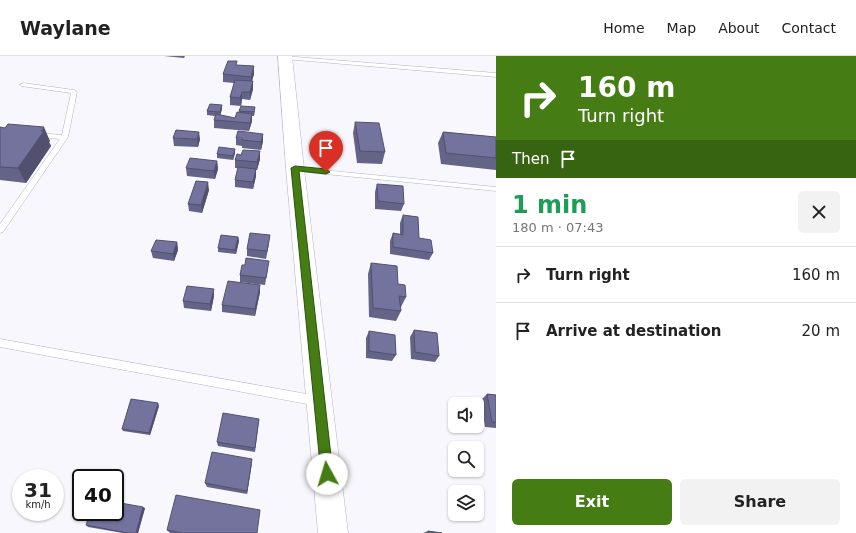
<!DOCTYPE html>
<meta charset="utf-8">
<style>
:root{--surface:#fff;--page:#f2f2f2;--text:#222;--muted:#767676;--line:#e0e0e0;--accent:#457d14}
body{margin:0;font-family:"DejaVu Sans",sans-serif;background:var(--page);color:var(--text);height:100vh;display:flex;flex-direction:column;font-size:15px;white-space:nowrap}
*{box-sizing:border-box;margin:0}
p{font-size:13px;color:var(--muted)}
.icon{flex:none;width:22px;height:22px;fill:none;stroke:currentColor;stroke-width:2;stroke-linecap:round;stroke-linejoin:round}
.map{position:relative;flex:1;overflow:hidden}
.sheet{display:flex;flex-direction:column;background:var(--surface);width:360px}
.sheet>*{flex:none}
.guide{background:#457d14;color:#fff;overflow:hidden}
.tools{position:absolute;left:448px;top:341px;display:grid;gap:8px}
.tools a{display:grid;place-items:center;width:36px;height:36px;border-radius:6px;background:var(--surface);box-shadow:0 1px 3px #0004;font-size:20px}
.speed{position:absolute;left:12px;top:413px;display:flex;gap:8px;font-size:20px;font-weight:700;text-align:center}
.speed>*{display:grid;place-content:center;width:52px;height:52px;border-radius:50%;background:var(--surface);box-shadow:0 1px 3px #0004;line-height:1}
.speed small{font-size:10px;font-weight:400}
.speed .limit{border:2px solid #111;border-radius:6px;background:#fff;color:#111}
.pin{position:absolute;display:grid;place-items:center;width:34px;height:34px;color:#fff;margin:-41px -17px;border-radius:50% 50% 50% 0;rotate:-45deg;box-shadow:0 0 4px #0007}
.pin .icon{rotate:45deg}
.me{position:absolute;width:44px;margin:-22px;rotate:354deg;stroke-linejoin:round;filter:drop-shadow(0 0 3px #0008)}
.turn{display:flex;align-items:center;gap:14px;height:84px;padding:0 16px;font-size:18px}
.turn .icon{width:52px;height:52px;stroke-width:2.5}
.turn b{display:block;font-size:28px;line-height:34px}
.then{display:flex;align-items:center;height:38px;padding:0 16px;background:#0003;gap:8px;font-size:15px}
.round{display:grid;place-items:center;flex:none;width:42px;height:42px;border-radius:6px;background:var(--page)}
.head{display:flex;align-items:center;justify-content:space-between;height:68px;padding:0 16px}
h1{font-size:24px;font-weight:800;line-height:30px;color:#1e9e55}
.button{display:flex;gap:8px;margin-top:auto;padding:8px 16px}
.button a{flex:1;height:46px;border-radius:6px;background:var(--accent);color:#fff;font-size:16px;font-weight:800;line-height:46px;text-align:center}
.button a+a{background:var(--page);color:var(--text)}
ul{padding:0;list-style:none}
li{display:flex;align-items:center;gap:12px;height:56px;padding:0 16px;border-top:1px solid var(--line)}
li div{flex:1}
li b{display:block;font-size:15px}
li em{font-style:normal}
header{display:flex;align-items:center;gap:24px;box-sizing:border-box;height:56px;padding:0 20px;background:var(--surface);border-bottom:1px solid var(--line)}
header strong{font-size:19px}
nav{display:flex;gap:22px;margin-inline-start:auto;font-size:14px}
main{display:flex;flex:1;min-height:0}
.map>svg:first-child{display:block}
</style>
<header>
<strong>Waylane</strong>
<nav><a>Home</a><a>Map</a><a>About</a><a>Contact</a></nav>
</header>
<main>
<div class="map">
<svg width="496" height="477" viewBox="0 0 496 477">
<rect width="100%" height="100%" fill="#f7f7fd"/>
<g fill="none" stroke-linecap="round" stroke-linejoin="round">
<g stroke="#b1b2cc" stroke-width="1">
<g id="service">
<path d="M283,0l213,17v4l-211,-18 -2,-1z"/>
<path d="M23,27l51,7 3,2 -9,45 -65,95 -3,1v-9l60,-85 -24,-2 -3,-2 3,-2 26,2 9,-42 -50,-7 -1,-1z"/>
<path d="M292,111l204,20v4l-201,-20 -4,-2z"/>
<path d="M0,283l318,57 4,1 1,4 -1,4 -4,1 -318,-59z"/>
</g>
</g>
<g stroke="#b1b2cc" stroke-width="1">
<path id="tertiary" d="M278,0h14l12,113 44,364h-30l-32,-364z"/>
</g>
<use href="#service" fill="#fff" fill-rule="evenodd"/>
<use href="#tertiary" fill="#fff" fill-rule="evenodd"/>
</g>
<g fill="#646388">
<path d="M164,0h21l-1,2z"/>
<path d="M237,9l17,9 -2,7 1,8 -3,11 -8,-1 -1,7 -11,-1v-8l4,-14 -11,-1v-8z"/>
<path d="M222,49v4l-2,6 15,3 4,-6v-1h16l-1,5h-2v5l-3,10 -35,-3v-8l1,-4 -8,-1v-4z"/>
<path d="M355,66l30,30 -3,12 -25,-1 -4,-30z"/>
<path d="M0,71l50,14 -1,1 2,4 -25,37 -26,-3z"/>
<path d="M443,76l53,5v33l-55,-6 -3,-21z"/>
<path d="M173,82l27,1 -2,8 -24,-1z"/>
<path d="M236,82l27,3 -2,9 -19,-2v-2l-6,-1z"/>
<path d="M235,93v4l-2,7 -16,-2v-4z"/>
<path d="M260,103l-3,11h-1v6l-3,13 -18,-2v-7l3,-12h-3v-8z"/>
<path d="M217,105l1,8 -3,10 -28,-3 -1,-8z"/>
<path d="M377,128l27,20 -3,7 -26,-2v-17z"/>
<path d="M209,134l-7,23 -13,-2 -1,-7z"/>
<path d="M403,159l16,23 14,15 -4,7 -39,-6v-13l3,-8 7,1v-11z"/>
<path d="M238,181l1,4 -3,13 -18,-2v-4z"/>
<path d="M177,186l1,8 -4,11 -21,-3 -2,-7z"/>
<path d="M269,187l-3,16 -19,-3v-7z"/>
<path d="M371,207l27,21 8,13 -5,10h-1l1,4 -5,10 -27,-4 -1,-43z"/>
<path d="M245,209l23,3 -3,17 -25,-3v-7z"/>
<path d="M260,229v7l-5,24 -33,-4v-7z"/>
<path d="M214,240l-3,15 -27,-3 -1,-7z"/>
<path d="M414,274l25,26 -4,6 -24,-3 -1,-22z"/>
<path d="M369,275l27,24 -4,6 -26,-3v-20z"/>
<path d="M487,338l9,1v33l-11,-1 -4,-27z"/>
<path d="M159,350l-9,29 -27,-4 -1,-2z"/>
<path d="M259,363l-4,33 -37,-6 -1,-4z"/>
<path d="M252,403l-5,35 -40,-7 -2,-4z"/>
<path d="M145,452l-7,25h-15l-35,-6 -2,-2z"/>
<path d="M167,474l90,3h-87z"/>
<path d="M428,475l14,2h-19z"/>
</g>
<g fill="#51506f">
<path d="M254,10v8l-3,10v-7z"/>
<path d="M253,25v8l-3,11v-8z"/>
<path d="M242,36v7l-1,7 -1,-8z"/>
<path d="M222,49v4l-2,7v-4z"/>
<path d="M252,58v7l-3,10 1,-8z"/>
<path d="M44,71l6,14 -1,1 2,4 -25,37 -8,-15z"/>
<path d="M199,76l1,7 -2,8 -1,-8z"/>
<path d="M263,78v7l-2,9v-8z"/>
<path d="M235,93v4l-2,7v-4z"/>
<path d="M260,95v8l-3,11v-8z"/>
<path d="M217,105l1,8 -3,10 -1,-8z"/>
<path d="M256,113v7l-3,13v-7z"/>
<path d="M208,126l1,8 -7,23 -1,-8z"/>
<path d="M270,179l-1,8 -3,16 1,-8z"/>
<path d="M238,181l1,4 -3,13 -1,-4z"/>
<path d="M177,186l1,8 -4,11 -1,-7z"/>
<path d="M260,229v7l-5,24v-7z"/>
<path d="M214,233v7l-3,15 -1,-7z"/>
<path d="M158,347l1,3 -9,29 -1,-2z"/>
<path d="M252,403v4l-5,31v-3z"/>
<path d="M143,451l2,1 -7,25h-2z"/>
</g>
<g fill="#74739e" stroke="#51506f">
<path d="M228,5h9l-1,4 18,1 -3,11 -28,-3z"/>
<path d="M235,24l18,1 -3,11h-8l-2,6 -10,-1z"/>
<path d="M210,48l12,1 -2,7 -13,-1z"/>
<path d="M241,50l14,1 -1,5 -15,-1z"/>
<path d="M237,56l15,2 -2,9 -36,-3 2,-6 19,4z"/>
<path d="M355,66l24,1 6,29 -25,-1z"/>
<path d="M8,68l36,3 -3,4h3l-26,37 -18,-1v-40l5,1z"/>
<path d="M176,74l23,2 -2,7 -24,-1z"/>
<path d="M238,75l25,3 -2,8 -19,-2v-2h-6z"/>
<path d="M443,76l53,5v21l-50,-5z"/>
<path d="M219,91l16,2 -2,7 -16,-2z"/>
<path d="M243,94l17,1 -3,11 -22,-2 2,-6 4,1z"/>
<path d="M190,102l27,3 -3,10 -28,-3z"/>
<path d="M238,111l18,2 -3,13 -18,-2z"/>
<path d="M196,125l12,1 -7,23 -13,-1z"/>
<path d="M377,128l26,2 1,18 -26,-3z"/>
<path d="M403,159l15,2 1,21 12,2 2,13 -40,-6v-14l10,2z"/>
<path d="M250,177l20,2 -3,16 -20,-2z"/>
<path d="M221,179l17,2 -3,13 -17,-2z"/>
<path d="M156,184l21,2 -4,12 -22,-3z"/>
<path d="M246,202l23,3 -3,17 -26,-3 2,-10h3z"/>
<path d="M371,207l26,3 1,18 7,1 1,12 -7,-1 2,15 -28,-3z"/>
<path d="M228,225l32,4 -5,24 -33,-4z"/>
<path d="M187,230l27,3 -4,15 -27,-3z"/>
<path d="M414,274l23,3 2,23 -24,-4z"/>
<path d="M369,275l26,4 1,20 -27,-4z"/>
<path d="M487,338l9,1v27h-4z"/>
<path d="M131,343l27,4 -9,30 -27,-4z"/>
<path d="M223,357l36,6 -4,29 -38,-6z"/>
<path d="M212,396l40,7 -5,32 -42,-8z"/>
<path d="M176,439l84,15 -3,23h-74l-16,-3z"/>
<path d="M115,446l28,5 -7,26h-9l-41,-8 4,-13h25z"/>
<path d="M428,475l14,2h-14z"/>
</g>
<path fill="#457d14" stroke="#2d510d" d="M295,110l31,3 4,3 -4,2 -27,-3 34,303 -2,4 -4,2 -4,-2 -2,-4 -30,-306z"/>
</svg>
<div class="tools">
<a><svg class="icon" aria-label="sound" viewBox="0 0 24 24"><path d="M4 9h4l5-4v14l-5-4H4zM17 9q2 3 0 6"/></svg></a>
<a><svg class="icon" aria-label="search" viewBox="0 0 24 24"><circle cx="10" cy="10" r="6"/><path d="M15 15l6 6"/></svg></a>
<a><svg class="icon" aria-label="layers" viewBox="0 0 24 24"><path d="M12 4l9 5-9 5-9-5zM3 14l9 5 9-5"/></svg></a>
</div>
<div class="speed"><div>31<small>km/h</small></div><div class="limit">40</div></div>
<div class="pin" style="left:326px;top:116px;background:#d93025"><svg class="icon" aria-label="arrive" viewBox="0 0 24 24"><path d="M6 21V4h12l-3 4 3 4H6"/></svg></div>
<svg class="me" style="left:327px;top:418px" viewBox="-20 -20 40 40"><circle r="19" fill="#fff"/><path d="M0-13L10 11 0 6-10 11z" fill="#457d14"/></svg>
</div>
<section class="sheet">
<div class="guide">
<div class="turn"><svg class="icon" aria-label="right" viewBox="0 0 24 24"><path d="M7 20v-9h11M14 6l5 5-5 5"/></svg><div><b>160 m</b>Turn right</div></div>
<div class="then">Then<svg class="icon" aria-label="arrive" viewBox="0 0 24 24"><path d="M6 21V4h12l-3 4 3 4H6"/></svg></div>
</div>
<div class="head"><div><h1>1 min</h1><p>180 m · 07:43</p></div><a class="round"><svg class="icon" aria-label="close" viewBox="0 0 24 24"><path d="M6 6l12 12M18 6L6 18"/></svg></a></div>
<ul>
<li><svg class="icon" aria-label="right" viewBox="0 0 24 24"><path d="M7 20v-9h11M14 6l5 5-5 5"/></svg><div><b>Turn right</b></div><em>160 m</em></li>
<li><svg class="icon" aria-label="arrive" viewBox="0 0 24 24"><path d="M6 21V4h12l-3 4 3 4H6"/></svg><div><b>Arrive at destination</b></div><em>20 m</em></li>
</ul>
<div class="button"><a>Exit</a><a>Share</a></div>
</section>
</main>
